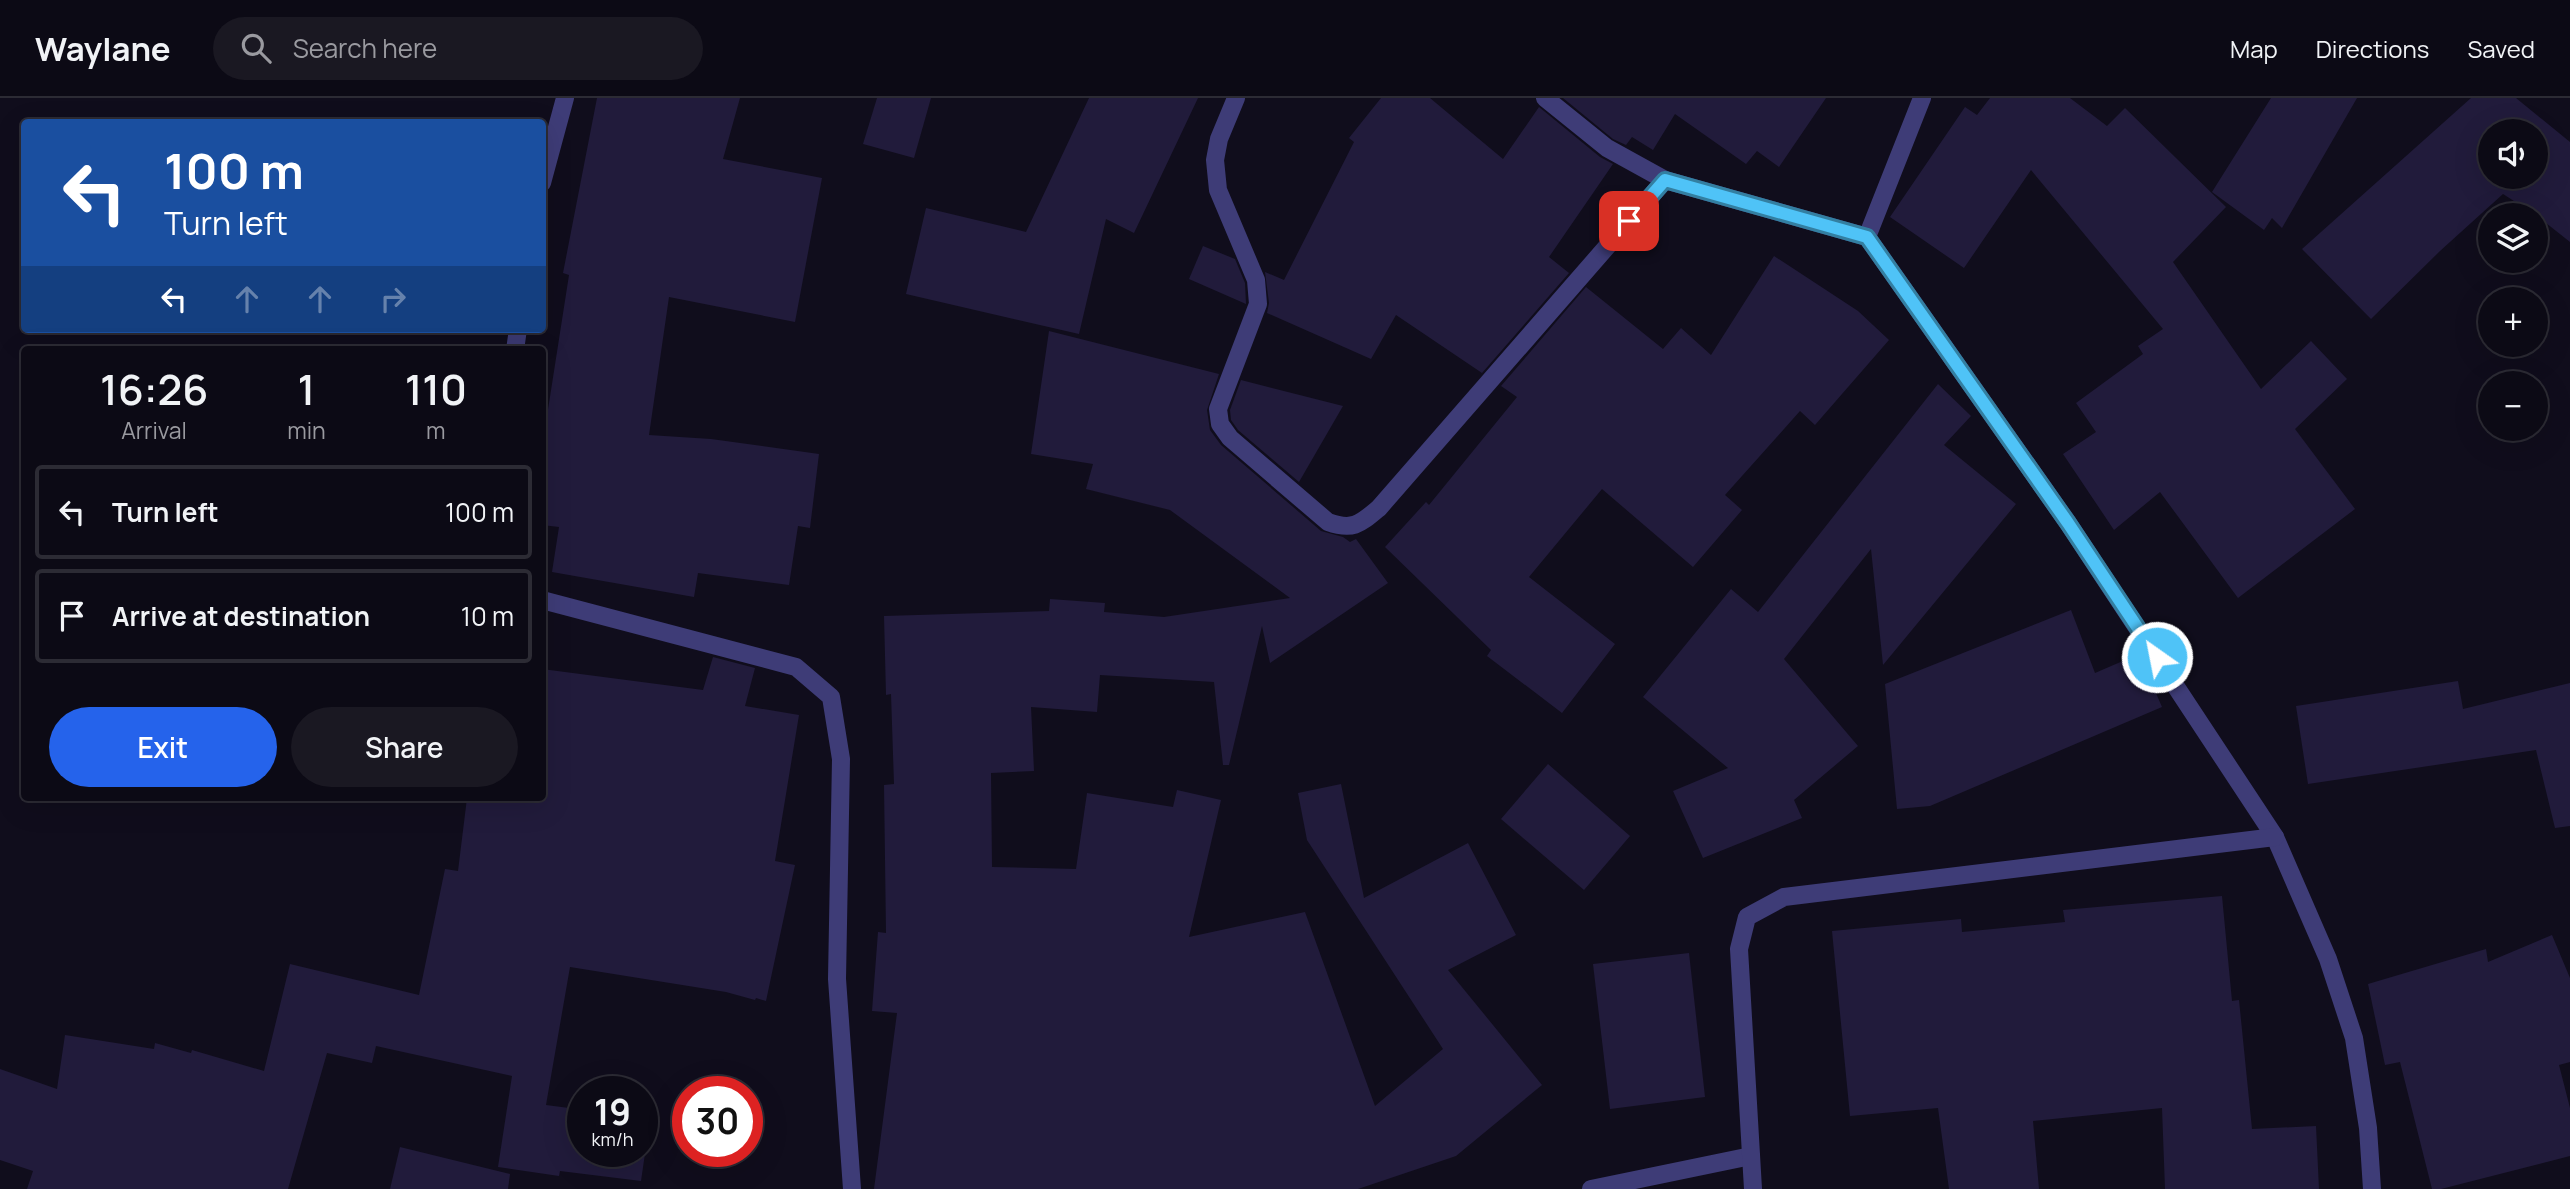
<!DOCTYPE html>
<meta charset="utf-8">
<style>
:root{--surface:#0c0a15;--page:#1a1822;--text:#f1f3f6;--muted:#9a9aa0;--line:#2c2b34;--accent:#2563eb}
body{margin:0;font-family:Manrope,sans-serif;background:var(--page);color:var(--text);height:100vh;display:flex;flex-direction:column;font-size:26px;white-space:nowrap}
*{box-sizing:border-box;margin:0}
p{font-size:23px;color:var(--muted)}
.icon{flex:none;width:38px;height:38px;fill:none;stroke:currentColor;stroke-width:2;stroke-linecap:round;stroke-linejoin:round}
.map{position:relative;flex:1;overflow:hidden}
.panel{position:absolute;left:21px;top:248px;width:525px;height:455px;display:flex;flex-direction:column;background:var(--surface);border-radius:7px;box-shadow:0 7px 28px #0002,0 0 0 2px var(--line)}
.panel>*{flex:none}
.top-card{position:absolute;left:21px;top:21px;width:525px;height:214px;border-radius:7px;box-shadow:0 7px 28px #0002,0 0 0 2px var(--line);background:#1a4fa0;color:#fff;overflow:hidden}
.controls{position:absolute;left:2478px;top:21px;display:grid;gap:14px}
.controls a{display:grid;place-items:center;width:70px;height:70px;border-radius:50%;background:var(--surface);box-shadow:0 7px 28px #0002,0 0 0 2px var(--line);font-size:35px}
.speed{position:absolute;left:567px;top:978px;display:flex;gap:14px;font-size:35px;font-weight:700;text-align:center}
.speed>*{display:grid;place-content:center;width:91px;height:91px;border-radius:50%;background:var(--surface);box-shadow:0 7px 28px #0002,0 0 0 2px var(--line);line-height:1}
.speed small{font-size:18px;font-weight:400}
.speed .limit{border:10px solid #d22;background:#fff;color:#111}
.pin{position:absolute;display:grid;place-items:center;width:60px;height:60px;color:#fff;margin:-30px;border-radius:14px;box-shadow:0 4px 10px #0006}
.me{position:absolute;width:77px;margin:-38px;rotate:327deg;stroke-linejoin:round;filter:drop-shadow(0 0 5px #0008)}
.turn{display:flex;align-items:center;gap:24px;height:147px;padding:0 28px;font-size:32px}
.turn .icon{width:91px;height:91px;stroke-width:2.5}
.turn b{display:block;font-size:49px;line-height:60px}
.lanes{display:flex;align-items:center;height:66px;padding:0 28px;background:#0003;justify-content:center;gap:35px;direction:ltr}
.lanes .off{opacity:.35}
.eta{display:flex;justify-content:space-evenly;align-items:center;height:119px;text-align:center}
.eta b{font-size:42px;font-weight:600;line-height:49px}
.primary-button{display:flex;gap:14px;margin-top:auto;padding:14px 28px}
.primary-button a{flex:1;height:80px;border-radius:42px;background:var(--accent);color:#fff;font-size:28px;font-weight:600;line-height:80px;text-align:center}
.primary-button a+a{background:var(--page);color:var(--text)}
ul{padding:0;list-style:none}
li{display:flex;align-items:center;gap:21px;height:94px;margin:0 14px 10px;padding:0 14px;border:4px solid var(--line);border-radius:7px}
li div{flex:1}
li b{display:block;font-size:26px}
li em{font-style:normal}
header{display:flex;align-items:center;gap:42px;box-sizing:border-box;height:98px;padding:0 35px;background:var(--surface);border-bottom:2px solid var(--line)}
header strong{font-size:33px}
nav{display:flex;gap:38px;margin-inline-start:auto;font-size:24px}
.search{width:490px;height:63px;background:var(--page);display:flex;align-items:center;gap:18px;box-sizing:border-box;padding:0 24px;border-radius:38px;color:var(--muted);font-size:26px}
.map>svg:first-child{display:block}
</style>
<header>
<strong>Waylane</strong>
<div class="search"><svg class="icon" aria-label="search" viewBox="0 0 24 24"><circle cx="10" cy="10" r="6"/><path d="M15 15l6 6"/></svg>Search here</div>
<nav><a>Map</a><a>Directions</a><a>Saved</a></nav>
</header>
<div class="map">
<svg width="2570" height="1091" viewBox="0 0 2570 1091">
<rect width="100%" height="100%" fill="#100d1c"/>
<g fill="#211b3b" fill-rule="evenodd">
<path d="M597,0h143l-17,61 99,19 -27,144 -126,-25 -20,138 62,4 108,15 -9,74 -12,-2 -9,59 -91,-12 -4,24 -142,-25 7,-45 -17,-2v-77l27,-173 -6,-2z"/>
<path d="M877,0h54l-17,60 -51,-14z"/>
<path d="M1089,0h109l-64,135 -28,-14 -27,115 -173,-40 20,-86 100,24z"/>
<path d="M1381,0h49l73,61 36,-52 61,50 13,7 -64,93 20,16 -87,100 -86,-58 -25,44 -104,-46 2,-10 -4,-31 19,8 70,-138 -5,-4z"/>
<path d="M1563,0h263l-47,69 -22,-16 -11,13 -71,-50 -22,36 -21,-13 -6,8 -13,-6z"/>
<path d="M1990,0h80l37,28 18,-18 101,99 -53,55 88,127 50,-48 36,38 -52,50 60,80 -117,89 -78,-106 -46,38 -51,-76 33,-22 -20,-29 67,-49 -5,-8 25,-17 -132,-159 -67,98 -74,-51 75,-110 12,8z"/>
<path d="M2271,0h86l-75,130 -10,-10 -8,12 -52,-38z"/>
<path d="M2471,0h45l54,44v100l-34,-27 -33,-21 -63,57 -69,68 -69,-70zM2490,33h46v46h-46z"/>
<path d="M1203,148l32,13 10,24 1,21 -57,-25z"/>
<path d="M1774,158l84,55 31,29 -74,85 -15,-14 -75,84 17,15 -49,57 -91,-78 -73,88 86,67 -53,69 -75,-57 4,-6 -106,-103 41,-45 3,3 88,-108 -16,-11 85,-99 77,62 18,-21 30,27z"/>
<path d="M1049,233l170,43 -12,36 3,20 11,15 100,86 22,6 7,5 6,-3 32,44 -118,80 -8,-37 -33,139h-6l-9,-83 -114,-7 -3,37 -66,-5 3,64 -43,2 1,94 84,2 11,-76 86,14 4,-17 44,10 -32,137 116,-25 70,194 68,-57 -136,-209 -9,-47 43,-9 23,114 104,-55 48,92 -68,35 94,115 -86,71 -98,33h-484l23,-176 -25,-2 6,-79 8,1 -2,-148 10,-1 -3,-90 -5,1 -2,-79 165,-5 1,-12 55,4 -1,9 60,5 126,-19 -120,-88 -84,-21 7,-25 -62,-10z"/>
<path d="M1241,282l102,26 -44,76 -61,-52 -7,-10 -1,-10z"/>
<path d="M1938,286l33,32 -27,29 72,59 -133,161 -12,-116 -87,110 74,87 -64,54 8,18 -99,40 -30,-67 55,-23 -85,-71 88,-108 27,23z"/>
<path d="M2071,512l24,63 44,-19 23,53 -232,99 -33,3 -12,-125z"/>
<path d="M713,559l42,11 -10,38 54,9 -24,146 20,4 -29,136 -10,-3 -1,2 -29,-8 -156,-25 -24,138 23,3 -2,14 16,2v28h59v-20l6,1 -7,48 -81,-10 -1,5 -61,-9 14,-91 -136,-30 -4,17 -45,-10 -39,136h-261l6,-18 -33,-11v-91l57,20 8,-54 89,14 1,-6 36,10 1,-3 72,21 26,-107 129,31 26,-126 13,2 9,-73h75v-129l161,21z"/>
<path d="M2458,583l5,28 107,-26v143l-15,2 -19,-78 -228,34 -12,-78z"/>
<path d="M1548,666l82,72 -46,54 -83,-71z"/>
<path d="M2222,798l10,105 7,-1 13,129 64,-3 3,63h-154l-3,-81 -129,13 6,68h-90l-11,-81 -88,8 -18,-185 129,-12 1,13 103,-10 -2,-12z"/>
<path d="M2552,837l18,43v84l-11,3 11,43v48l-129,33h-9l-32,-127 -15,3 -17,-81 118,-35 2,13z"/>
<path d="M1689,855l16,144 -95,12 -17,-145z"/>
<path d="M400,1049l110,27 -2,15h-118z"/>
</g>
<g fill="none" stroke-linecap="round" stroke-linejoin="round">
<g stroke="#3e3c77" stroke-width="18">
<path d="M1236,0l-17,41 -4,21 3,30 38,90 2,24 -40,105 2,15 10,14 98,84c25,9 32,2 51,-14l286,-328"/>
<path d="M1545,0l62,50 58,32 202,57 201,286 207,314 53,122 26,79 14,90 4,61"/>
<path d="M542,85l23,-85"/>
<path d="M1867,139l55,-139"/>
<path d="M515,252l3,-21"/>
<path d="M542,502l254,67 35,30 10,62 -4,220 15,210"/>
<path d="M1591,1091l160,-33"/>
<path d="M1753,1091l-14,-240 8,-32 37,-20 491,-60"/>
</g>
</g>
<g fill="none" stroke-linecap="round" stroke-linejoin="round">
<g stroke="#337fa1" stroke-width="18">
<path id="route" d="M1629,123l36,-41 202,57 201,286 89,134"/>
</g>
<use href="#route" stroke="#4fc3f7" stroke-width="12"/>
</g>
</svg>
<div class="controls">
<a><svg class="icon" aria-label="sound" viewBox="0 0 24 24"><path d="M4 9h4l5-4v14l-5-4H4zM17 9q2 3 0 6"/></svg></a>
<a><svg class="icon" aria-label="layers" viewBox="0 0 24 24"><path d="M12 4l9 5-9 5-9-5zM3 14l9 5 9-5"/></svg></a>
<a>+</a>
<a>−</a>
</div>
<div class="speed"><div>19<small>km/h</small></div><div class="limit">30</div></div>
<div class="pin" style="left:1629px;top:123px;background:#d93025"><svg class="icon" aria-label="arrive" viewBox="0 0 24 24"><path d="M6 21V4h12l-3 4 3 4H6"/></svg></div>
<svg class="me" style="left:2157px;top:559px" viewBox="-20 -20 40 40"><circle r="17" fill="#4fc3f7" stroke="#fff" stroke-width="3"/><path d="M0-11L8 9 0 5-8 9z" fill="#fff"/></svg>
<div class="top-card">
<div class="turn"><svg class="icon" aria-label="left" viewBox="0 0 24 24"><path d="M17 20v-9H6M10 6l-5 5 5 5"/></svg><div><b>100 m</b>Turn left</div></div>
<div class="lanes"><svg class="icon" aria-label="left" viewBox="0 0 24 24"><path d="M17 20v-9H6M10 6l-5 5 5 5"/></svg><svg class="icon off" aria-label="ahead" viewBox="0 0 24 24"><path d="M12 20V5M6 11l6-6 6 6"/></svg><svg class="icon off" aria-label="ahead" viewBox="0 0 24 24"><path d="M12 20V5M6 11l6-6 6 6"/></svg><svg class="icon off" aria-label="right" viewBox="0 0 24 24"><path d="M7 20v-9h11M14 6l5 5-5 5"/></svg></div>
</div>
<section class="panel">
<div class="eta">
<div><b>16:26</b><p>Arrival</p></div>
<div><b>1</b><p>min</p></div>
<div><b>110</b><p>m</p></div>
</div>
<ul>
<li><svg class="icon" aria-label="left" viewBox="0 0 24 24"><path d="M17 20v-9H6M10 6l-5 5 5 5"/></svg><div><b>Turn left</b></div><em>100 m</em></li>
<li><svg class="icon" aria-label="arrive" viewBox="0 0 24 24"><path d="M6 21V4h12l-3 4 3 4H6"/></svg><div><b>Arrive at destination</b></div><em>10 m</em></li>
</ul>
<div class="primary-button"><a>Exit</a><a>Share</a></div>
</section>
</div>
